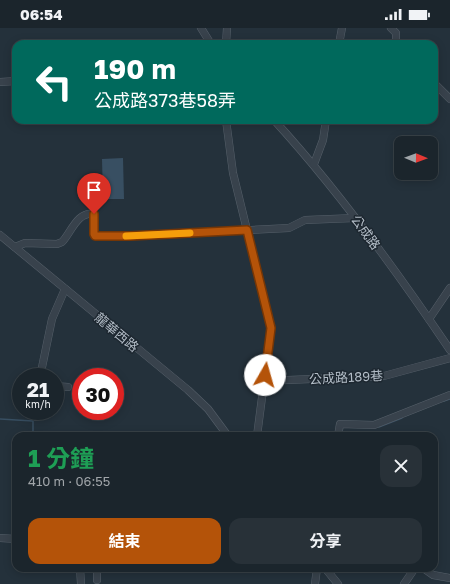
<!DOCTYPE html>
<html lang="zh-TW">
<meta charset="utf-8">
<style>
:root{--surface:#1b252c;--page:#283138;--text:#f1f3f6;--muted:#a0a5a9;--line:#394248;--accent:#b45309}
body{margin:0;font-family:"Golos Text","Noto Sans TC",sans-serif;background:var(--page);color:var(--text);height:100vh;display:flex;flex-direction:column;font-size:15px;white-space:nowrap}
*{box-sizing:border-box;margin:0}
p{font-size:13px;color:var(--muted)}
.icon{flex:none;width:22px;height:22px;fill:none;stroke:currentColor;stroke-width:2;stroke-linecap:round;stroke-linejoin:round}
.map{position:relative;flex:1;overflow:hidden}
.side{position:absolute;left:12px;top:404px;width:426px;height:140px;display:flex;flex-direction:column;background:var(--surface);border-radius:12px;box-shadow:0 2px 10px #0003,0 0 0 1px var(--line)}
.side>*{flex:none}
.hud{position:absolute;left:12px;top:12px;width:426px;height:84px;border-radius:12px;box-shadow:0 2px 10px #0003,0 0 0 1px var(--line);background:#00695c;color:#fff;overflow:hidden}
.needle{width:26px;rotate:91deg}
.tools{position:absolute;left:394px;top:108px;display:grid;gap:8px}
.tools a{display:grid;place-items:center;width:44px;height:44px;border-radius:8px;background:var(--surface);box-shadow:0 2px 10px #0003,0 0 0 1px var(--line);font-size:20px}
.speed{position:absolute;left:12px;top:340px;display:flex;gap:8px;font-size:20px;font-weight:700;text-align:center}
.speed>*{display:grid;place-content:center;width:52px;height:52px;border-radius:50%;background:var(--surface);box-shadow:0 2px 10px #0003,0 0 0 1px var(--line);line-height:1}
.speed small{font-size:10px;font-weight:400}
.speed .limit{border:6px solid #d22;background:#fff;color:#111}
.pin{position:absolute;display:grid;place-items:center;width:34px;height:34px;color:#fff;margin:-41px -17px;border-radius:50% 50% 50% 0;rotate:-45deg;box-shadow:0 0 4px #0007}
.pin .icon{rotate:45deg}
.me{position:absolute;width:44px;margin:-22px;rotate:7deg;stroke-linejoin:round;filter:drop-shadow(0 0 3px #0008)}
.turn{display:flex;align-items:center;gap:14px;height:84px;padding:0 16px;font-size:18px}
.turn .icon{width:52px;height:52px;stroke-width:2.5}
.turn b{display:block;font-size:28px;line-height:34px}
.round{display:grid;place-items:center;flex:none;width:42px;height:42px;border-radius:12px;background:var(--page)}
.headline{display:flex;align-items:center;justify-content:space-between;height:68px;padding:0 16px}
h1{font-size:24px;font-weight:700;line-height:30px;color:#1e9e55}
.primary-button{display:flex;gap:8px;margin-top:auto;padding:8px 16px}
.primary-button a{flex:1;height:46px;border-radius:12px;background:var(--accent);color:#fff;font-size:16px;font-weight:700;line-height:46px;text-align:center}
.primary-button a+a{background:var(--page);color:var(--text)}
.status{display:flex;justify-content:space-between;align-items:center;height:28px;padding:0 20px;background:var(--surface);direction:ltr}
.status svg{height:11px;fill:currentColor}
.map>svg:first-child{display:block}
</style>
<div class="status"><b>06:54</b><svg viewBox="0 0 49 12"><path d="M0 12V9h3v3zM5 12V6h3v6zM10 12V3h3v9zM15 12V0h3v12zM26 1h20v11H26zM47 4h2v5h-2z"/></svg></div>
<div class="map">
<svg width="450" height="556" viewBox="0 0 450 556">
<rect width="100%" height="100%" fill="#24313b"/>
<path fill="#384f62" d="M123,130l1,41h-21l-1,-40z"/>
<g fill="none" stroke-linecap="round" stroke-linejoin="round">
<g stroke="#384f62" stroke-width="1.5">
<path d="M444,373l6,-2"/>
<path d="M0,391l33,2v15"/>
<path d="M379,399l23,-9"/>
</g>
<g stroke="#56606a" stroke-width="8">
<g id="minor">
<path d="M201,0l10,16"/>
<path d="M391,0l5,5v11"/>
<path d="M226,16l1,-16"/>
<path d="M339,16l3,-16"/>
<path d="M0,54l16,-1"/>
<path d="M434,55l16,16"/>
<path d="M226,92l7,53 38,155 -14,108"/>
<path d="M274,92c65,71 122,150 176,230"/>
<path d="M314,136l9,-24 3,-20"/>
<path d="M0,207l188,155 20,19 20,27"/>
<path d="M15,219l10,-4 32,1 5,-2c9,-9 15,-31 32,-28v20l1,2h35l159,-8 16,-8 50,-2"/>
<path d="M429,291l21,-31"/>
<path d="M40,349l12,-58 13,-30"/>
<path d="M264,353l120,-5 66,-18"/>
<path d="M55,358l13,1"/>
<path d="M36,389l1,-6"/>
<path d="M338,408l2,-12 34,1 76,-30"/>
<path d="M0,510l16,1"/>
<path d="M80,540l1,16"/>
<path d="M325,540l13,16"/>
<path d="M423,540l10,7 17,3"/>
<path d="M97,552v-12"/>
<path d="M315,556l2,-16"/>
<path d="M404,556l11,-16"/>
</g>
</g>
<use href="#minor" stroke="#38424c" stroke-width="7"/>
</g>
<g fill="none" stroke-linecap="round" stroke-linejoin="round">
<g stroke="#753606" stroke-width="10">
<path id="route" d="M94,186v20l1,2h35l117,-6 24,98 -6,47"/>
</g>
<use href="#route" stroke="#b45309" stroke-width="7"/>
<path stroke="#f59e0b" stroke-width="7" d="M126,208l64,-3"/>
</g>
<g text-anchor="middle" stroke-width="3" stroke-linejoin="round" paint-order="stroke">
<g font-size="13" fill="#b3bdc7" stroke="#1d2730">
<text transform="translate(366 204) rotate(54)" y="5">公成路</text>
<text transform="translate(117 304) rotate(40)" y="5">龍華西路</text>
<text transform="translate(346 349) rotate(-3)" y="5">公成路189巷</text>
</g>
</g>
</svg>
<div class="tools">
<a><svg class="needle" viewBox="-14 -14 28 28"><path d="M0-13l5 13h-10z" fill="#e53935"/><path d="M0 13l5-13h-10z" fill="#a0a5a9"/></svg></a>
</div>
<div class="speed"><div>21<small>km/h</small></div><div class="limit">30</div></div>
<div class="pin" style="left:94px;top:186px;background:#d93025"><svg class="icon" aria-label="arrive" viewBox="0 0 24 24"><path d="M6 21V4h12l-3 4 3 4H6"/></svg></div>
<svg class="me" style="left:265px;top:347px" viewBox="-20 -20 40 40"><circle r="19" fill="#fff"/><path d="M0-13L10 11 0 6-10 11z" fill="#b45309"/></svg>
<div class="hud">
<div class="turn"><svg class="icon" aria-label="left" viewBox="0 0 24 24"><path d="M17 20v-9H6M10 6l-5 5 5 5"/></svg><div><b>190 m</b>公成路373巷58弄</div></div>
</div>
<section class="side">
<div class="headline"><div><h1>1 分鐘</h1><p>410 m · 06:55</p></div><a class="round"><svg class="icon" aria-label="close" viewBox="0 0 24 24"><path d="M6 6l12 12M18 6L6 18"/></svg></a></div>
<div class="primary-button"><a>結束</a><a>分享</a></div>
</section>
</div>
